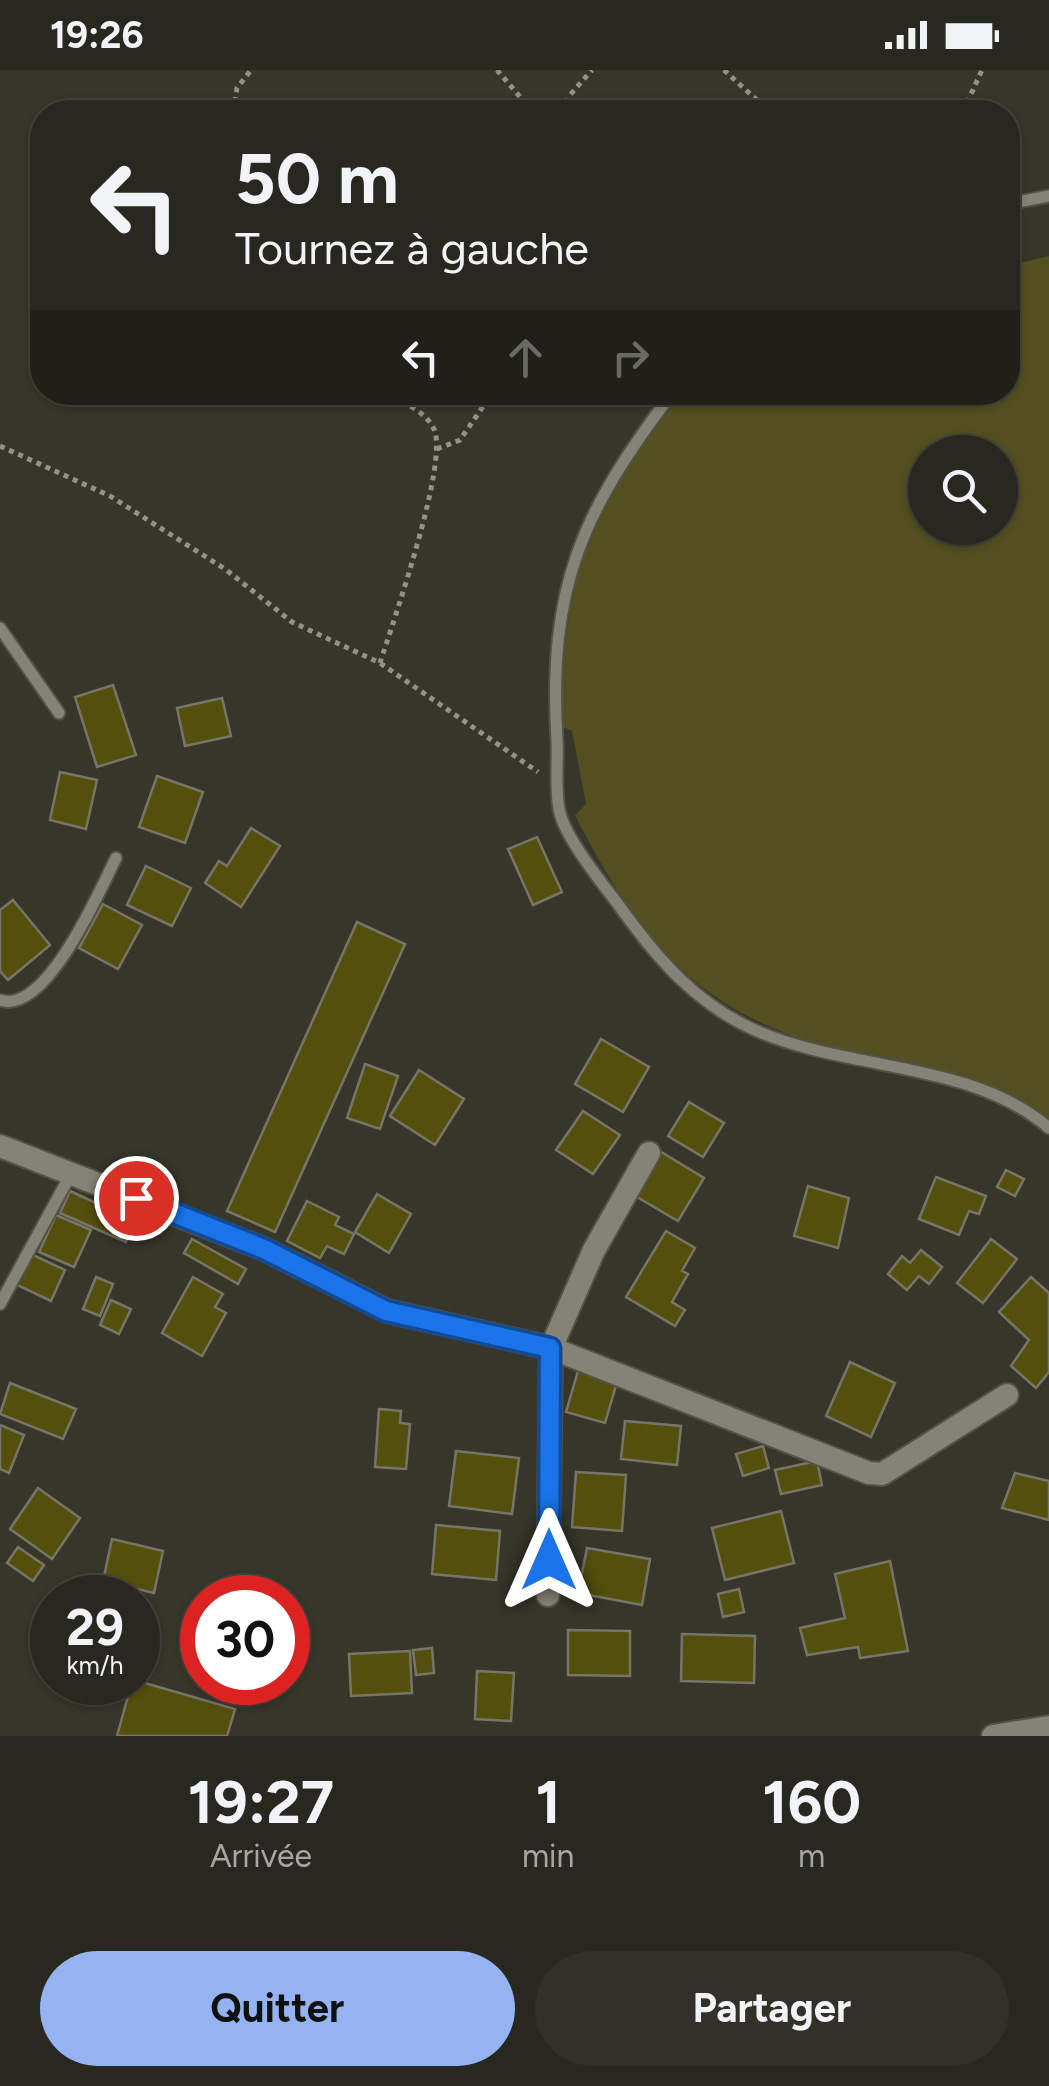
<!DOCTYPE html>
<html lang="fr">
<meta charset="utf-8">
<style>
:root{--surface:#292820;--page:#313029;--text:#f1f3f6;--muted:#a5a6a5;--line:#45443e;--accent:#95b2f1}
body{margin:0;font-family:Figtree,sans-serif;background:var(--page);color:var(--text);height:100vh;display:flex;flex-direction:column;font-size:38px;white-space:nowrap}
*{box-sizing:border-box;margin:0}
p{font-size:32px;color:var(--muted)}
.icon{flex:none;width:55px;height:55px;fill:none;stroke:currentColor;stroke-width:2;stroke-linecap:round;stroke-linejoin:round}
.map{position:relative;height:1666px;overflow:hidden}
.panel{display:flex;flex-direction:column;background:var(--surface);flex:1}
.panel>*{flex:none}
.banner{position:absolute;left:30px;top:30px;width:990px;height:305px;border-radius:40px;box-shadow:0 2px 8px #0004,0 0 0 2px var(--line);background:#292820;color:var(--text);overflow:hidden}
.fabs{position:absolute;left:908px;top:365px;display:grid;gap:20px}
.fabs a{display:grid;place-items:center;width:110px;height:110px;border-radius:50%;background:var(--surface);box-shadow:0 2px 8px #0004,0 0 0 2px var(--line);font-size:50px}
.speed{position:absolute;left:30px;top:1505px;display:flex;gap:20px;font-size:50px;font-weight:700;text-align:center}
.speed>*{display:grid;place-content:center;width:130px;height:130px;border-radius:50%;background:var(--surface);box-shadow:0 2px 8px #0004,0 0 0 2px var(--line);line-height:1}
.speed small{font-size:25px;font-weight:400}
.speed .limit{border:15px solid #d22;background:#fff;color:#111}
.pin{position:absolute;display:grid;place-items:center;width:85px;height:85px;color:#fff;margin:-42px;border:5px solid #fff;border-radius:50%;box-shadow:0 2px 10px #0007}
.me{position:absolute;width:110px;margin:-55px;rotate:0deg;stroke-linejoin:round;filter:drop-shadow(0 0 8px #0008)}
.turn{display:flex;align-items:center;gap:35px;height:210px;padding:0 40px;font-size:45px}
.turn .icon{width:130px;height:130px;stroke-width:2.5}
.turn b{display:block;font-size:70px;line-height:85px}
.lanes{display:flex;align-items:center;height:95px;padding:0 40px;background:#0003;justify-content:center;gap:50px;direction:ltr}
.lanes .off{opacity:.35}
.eta{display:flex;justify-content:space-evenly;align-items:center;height:170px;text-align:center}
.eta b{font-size:60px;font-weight:700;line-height:70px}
.cta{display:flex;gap:20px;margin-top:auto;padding:20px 40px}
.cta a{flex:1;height:115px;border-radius:60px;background:var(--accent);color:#111;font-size:40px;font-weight:700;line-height:115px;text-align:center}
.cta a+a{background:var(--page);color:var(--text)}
.status{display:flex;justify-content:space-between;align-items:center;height:70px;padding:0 50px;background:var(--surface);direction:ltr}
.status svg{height:28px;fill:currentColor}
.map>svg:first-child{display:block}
</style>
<div class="status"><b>19:26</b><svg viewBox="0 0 49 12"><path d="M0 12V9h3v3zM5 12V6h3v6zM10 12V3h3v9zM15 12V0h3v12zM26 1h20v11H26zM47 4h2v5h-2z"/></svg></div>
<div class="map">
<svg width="1049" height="1666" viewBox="0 0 1049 1666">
<rect width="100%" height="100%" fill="#37362a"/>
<path fill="#534f21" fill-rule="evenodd" d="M1049,186v863c-46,-35 -103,-43 -158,-55 -171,-37 -237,-93 -316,-249l11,-11 -14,-73 -16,-7c9,-60 10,-132 34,-189 21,-52 59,-98 92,-142l326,-1v-126zM925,382h75v76h-75z"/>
<g fill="#544f0c" stroke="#767568" stroke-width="2.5">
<path d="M113,615l23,70 -39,12 -22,-70z"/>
<path d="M222,628l9,38 -46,10 -8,-38z"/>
<path d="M60,702l37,8 -11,49 -36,-9z"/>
<path d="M157,706l46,16 -18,51 -46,-16z"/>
<path d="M251,758l29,18 -39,61 -36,-24 14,-22 8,5z"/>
<path d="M537,767l25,55 -29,13 -25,-56z"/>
<path d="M146,796l45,22 -19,38 -45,-21z"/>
<path d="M13,830l37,45 -42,35 -8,-9v-61z"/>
<path d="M103,834l39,21 -24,44 -39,-21z"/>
<path d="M357,852l48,22 -130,288 -48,-21z"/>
<path d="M601,969l48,28 -26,45 -48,-28z"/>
<path d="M365,994l33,12 -18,53 -33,-11z"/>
<path d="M419,1000l45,29 -29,46 -45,-29z"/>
<path d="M689,1032l35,21 -21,34 -35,-21z"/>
<path d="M583,1041l37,24 -27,39 -37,-24z"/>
<path d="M658,1080l46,28 -26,43 -46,-27z"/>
<path d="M1006,1100l18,9 -9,17 -18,-9z"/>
<path d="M936,1107l50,19 -7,18 -10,-3 -10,24 -40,-16z"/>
<path d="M808,1116l41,12 -11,50 -44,-12z"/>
<path d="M70,1121l65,30 -9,21 -66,-29z"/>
<path d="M377,1124l34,20 -22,39 -34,-21z"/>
<path d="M307,1131l32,16 -4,8 19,9 -10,20 -17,-8 -7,12 -33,-17z"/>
<path d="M56,1145l35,15 -17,37 -35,-15z"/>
<path d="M666,1161l29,17 -13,23 6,3 -16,28 13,8 -10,16 -49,-29z"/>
<path d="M192,1169l54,30 -8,15 -54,-31z"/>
<path d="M991,1169l26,20 -34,44 -26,-20z"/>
<path d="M921,1180l21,17 -13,17 -10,-8 -12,14 -19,-16 14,-18 8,7z"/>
<path d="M29,1183l36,17 -14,31 -36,-17z"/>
<path d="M96,1207l17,7 -13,32 -17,-7z"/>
<path d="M193,1207l30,17 -8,13 11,6 -24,43 -40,-23z"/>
<path d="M1031,1207l18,16v79l-13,16 -25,-22 18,-26 -30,-28z"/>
<path d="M111,1230l20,9 -12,25 -19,-9z"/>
<path d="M850,1292l45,21 -24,54 -45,-21z"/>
<path d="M578,1301l39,11 -12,41 -39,-11z"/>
<path d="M10,1313l66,26 -13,30 -63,-25z"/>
<path d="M379,1339l22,2 -1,12 10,1 -4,45 -31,-2z"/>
<path d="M625,1351l56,5 -4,39 -56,-6z"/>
<path d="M0,1355l24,10 -15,38 -9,-4z"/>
<path d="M763,1376l6,22 -26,8 -7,-22z"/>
<path d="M456,1381l63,7 -7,56 -63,-8z"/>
<path d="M817,1391l5,24 -41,9 -6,-24z"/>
<path d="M576,1402l50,3 -4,56 -50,-4z"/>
<path d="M1015,1403l34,8v39l-47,-12z"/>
<path d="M38,1418l42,30 -28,41 -42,-30z"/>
<path d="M781,1441l13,52 -69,17 -13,-52z"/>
<path d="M436,1455l64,6 -4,49 -64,-6z"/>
<path d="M112,1469l51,12 -9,42 -51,-12z"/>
<path d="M18,1477l26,18 -11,16 -26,-18z"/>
<path d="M587,1478l63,11 -8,46 -64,-12z"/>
<path d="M890,1491l18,90 -48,7 -2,-11 -51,8 -7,-27 45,-10 -10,-44z"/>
<path d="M739,1519l5,23 -21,5 -5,-23z"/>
<path d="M568,1560l62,1v45l-62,-1z"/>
<path d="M682,1564l73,2 -1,47 -73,-2z"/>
<path d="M432,1578l2,25 -18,2 -3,-25z"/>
<path d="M410,1581l2,42 -61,3 -2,-42z"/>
<path d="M477,1601l37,2 -3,48 -36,-2z"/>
<path d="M138,1611l97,28 -8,27h-110l15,-54z"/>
</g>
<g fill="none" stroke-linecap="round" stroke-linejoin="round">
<g stroke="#525248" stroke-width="15">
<g id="lane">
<path d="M1008,134l41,-8"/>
<path d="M673,322c-92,121 -125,195 -116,349 1,21 -2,47 2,68 5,29 46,77 64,102 37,51 75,94 134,120 92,40 214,30 292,97"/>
<path d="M0,558l59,85"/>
<path d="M0,930c46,16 100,-110 116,-142"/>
<path d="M0,1234l72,-132"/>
</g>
</g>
<g stroke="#525248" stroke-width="26">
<g id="street">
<path d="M0,1076l264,103 123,62 164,37 318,125 13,1 125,-79"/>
<path d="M548,1525l3,-247 43,-98 55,-97"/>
<path d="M993,1666l56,-9"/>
</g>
</g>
<g stroke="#939288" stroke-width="5" stroke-dasharray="5 5" stroke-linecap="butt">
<path d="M497,0l36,42"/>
<path d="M724,0l46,42"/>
<path d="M233,42l4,-24 14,-18"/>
<path d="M562,42l7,-16 23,-26"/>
<path d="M963,42l19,-42"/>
<path d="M0,376l110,50 115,73 67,53 88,41 158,109"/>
<path d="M437,379l23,-9 33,-48"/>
<path d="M380,593c13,-41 69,-200 54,-234 -9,-19 -33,-27 -50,-37"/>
</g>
<use href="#lane" stroke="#848375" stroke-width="11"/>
<use href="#street" stroke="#848375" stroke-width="22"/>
</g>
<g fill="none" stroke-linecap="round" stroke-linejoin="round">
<g stroke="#114b97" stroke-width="25">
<path id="route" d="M136,1128l128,51 122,62 164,37 -1,212"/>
</g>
<use href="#route" stroke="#1a73e8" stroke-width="18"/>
</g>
</svg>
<div class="fabs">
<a><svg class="icon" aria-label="search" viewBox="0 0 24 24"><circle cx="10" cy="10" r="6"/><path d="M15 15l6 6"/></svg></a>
</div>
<div class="speed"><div>29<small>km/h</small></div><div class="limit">30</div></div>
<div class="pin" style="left:136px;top:1128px;background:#d93025"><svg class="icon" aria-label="arrive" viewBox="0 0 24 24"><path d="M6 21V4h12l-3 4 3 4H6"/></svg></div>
<svg class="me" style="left:549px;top:1490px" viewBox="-20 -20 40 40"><path d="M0-17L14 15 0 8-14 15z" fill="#1a73e8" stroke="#fff" stroke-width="4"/></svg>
<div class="banner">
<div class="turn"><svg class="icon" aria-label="left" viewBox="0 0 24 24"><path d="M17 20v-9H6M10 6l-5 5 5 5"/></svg><div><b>50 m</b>Tournez à gauche</div></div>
<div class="lanes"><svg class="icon" aria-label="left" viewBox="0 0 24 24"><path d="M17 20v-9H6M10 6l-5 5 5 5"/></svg><svg class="icon off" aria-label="ahead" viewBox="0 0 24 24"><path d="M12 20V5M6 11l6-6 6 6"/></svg><svg class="icon off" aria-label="right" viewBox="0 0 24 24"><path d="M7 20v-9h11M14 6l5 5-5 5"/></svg></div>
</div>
</div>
<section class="panel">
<div class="eta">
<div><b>19:27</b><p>Arrivée</p></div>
<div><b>1</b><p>min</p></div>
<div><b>160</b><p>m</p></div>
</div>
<div class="cta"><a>Quitter</a><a>Partager</a></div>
</section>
